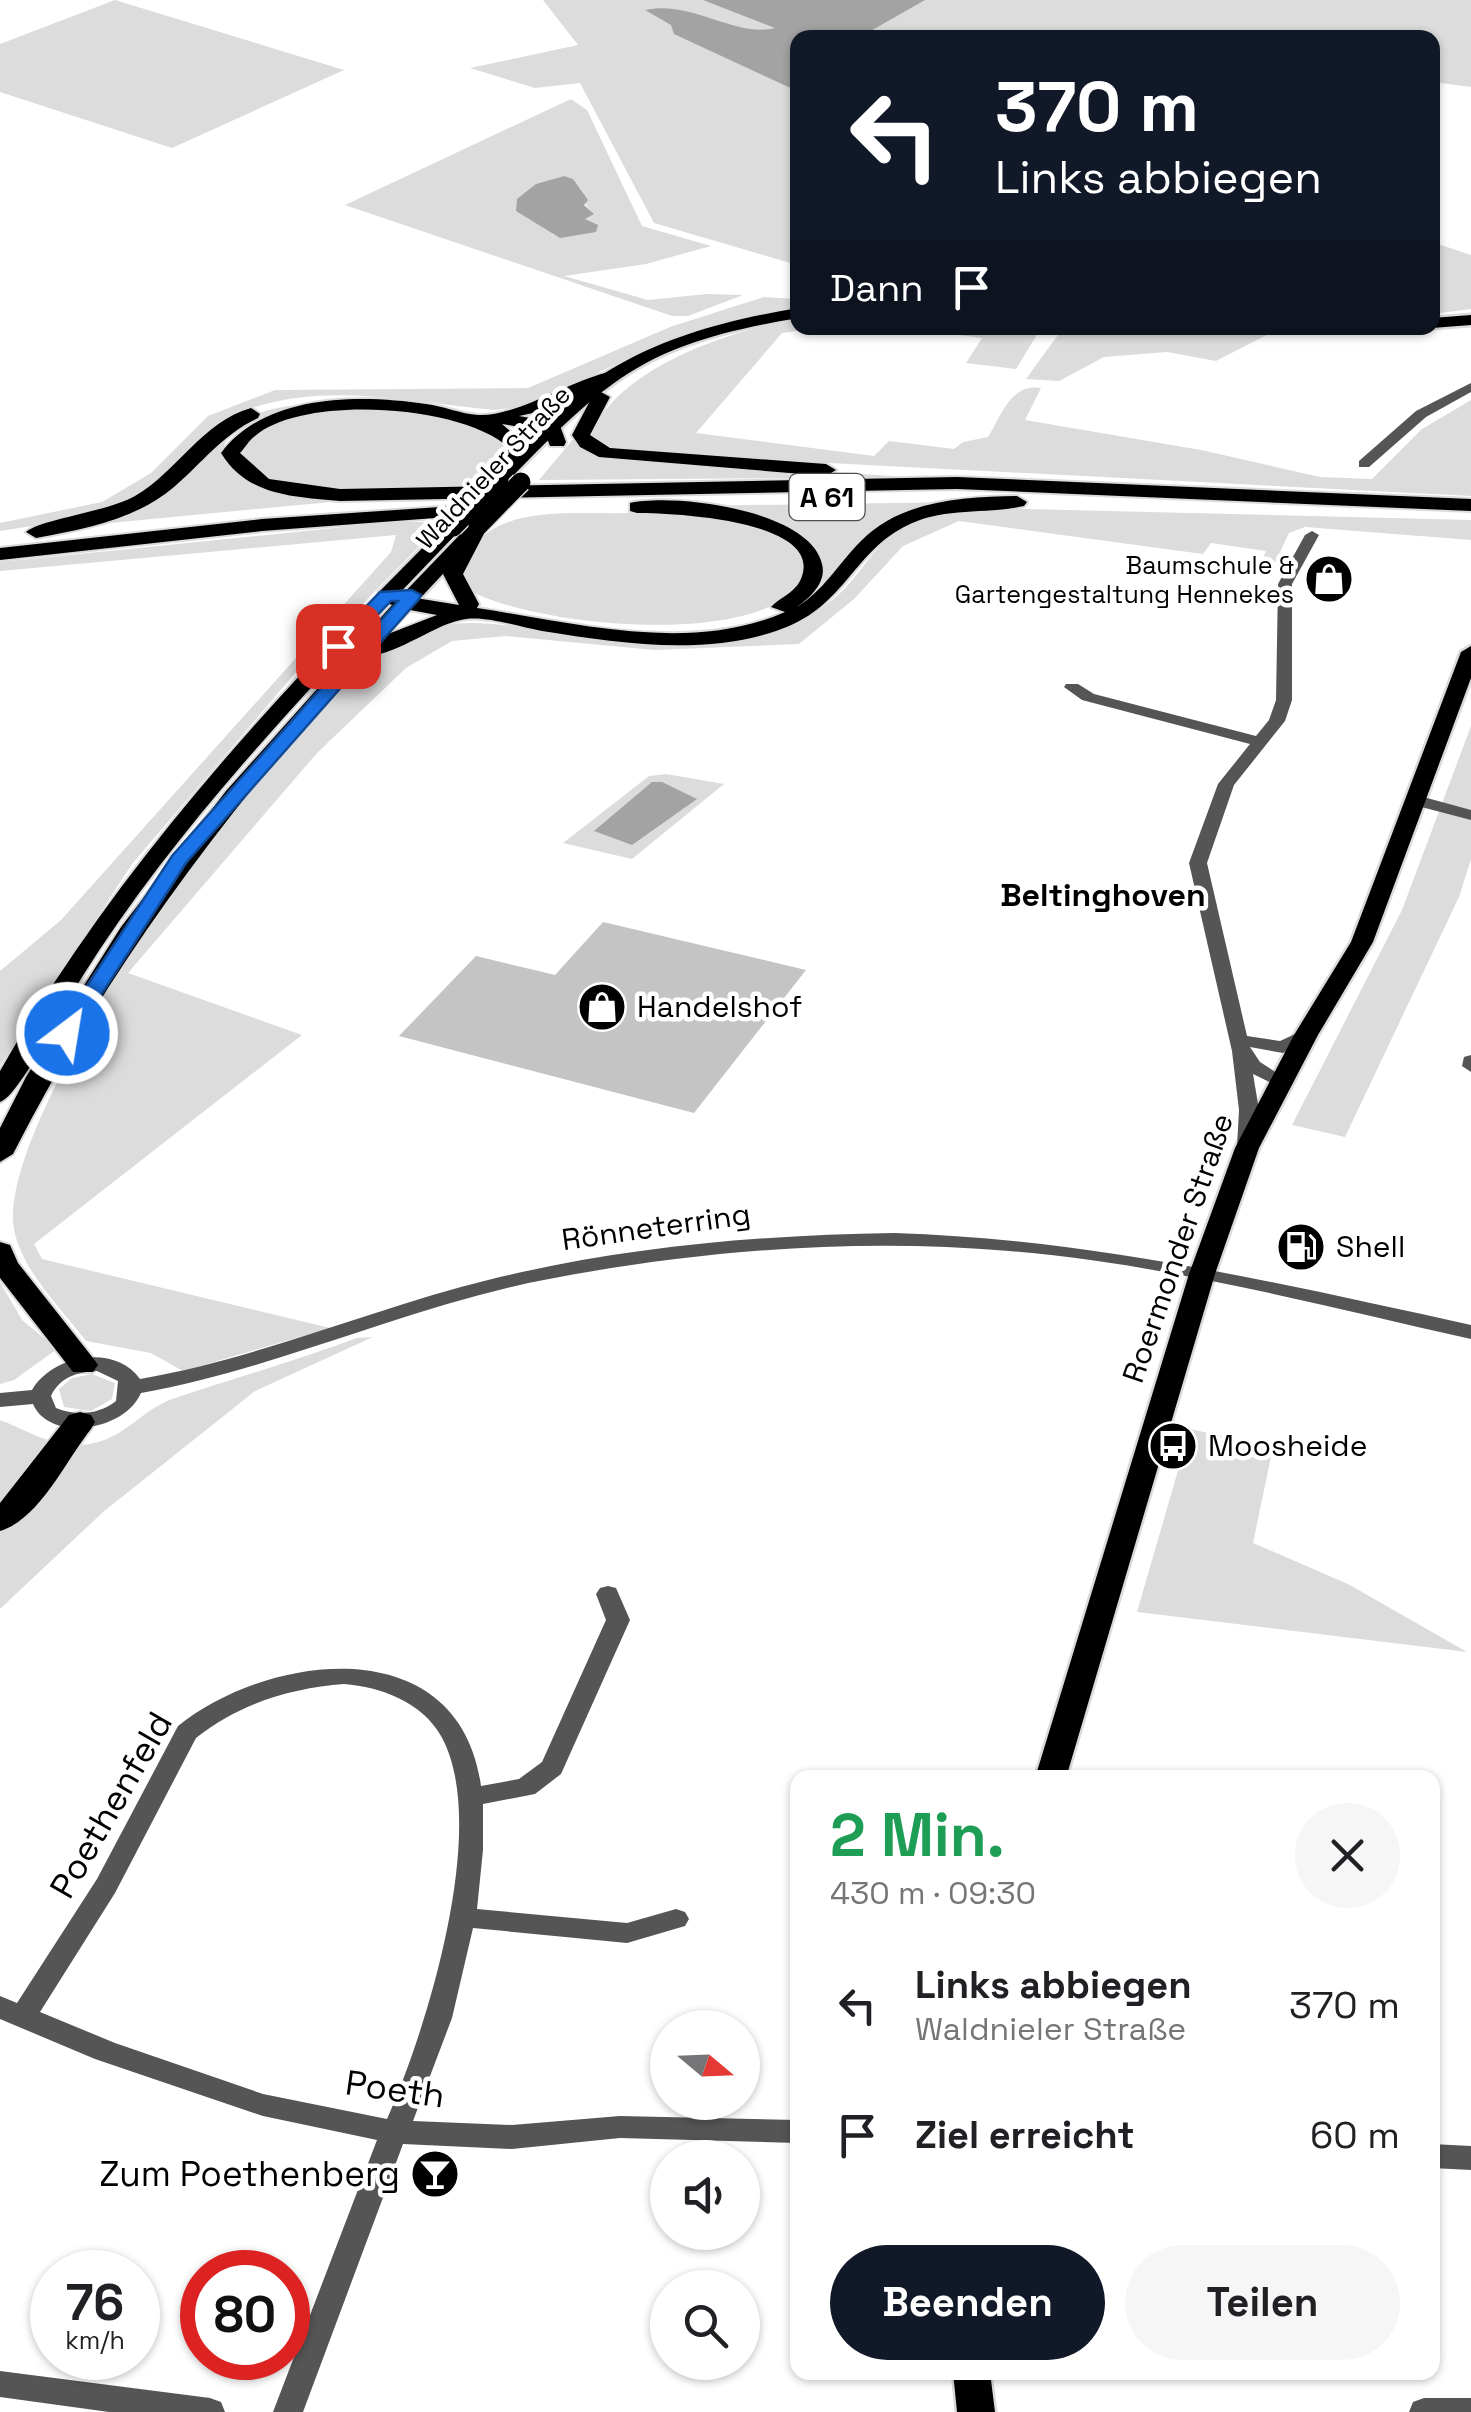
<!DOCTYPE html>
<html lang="de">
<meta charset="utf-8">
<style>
:root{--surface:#fff;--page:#f6f6f6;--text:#202124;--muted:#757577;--accent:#111827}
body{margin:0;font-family:"Space Grotesk",sans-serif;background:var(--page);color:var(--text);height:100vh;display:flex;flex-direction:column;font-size:38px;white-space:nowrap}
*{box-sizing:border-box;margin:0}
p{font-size:32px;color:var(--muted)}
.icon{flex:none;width:55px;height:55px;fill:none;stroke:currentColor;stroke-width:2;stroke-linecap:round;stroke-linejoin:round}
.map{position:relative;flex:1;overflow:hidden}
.sheet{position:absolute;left:790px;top:1770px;width:650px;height:610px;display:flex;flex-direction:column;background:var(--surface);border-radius:20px;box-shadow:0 2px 8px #0004}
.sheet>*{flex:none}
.top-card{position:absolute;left:790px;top:30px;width:650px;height:305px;border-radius:20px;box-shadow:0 2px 8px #0004;background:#111827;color:#fff;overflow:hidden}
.needle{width:65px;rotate:109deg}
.fabs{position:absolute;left:650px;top:2010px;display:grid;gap:20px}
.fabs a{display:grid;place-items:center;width:110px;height:110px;border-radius:50%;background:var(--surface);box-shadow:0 2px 8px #0004;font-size:50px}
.speed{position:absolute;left:30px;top:2250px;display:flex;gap:20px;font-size:50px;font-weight:700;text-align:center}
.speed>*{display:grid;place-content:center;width:130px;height:130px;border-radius:50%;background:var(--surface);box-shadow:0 2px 8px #0004;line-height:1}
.speed small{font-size:25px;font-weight:400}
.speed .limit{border:15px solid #d22;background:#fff;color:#111}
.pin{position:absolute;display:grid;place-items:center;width:85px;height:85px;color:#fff;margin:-42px;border-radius:20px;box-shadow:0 5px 15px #0006}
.me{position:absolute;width:110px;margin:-55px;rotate:31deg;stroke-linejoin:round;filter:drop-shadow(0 0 8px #0008)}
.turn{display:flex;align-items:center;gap:35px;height:210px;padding:0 40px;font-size:45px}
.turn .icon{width:130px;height:130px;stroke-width:2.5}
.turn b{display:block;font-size:70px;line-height:85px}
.then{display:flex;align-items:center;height:95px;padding:0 40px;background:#0003;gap:20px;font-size:38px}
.round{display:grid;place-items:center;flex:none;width:105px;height:105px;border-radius:52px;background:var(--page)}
.headline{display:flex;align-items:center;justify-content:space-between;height:170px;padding:0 40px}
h1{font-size:60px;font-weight:700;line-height:75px;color:#1e9e55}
.button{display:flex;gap:20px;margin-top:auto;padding:20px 40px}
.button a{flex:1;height:115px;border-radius:60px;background:var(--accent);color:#fff;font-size:40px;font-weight:700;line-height:115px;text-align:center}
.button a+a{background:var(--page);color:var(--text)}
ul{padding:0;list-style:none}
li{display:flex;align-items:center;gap:30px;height:130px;padding:0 40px}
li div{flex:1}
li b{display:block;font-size:38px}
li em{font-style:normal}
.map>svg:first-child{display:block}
</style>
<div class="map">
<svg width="1471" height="2412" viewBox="0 0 1471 2412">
<rect width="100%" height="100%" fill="#fff"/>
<g fill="#dcdcdc" fill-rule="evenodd">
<path d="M115,0l229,70 -172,78 -172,-56v-48z"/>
<path d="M543,0h928v87l-38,-5v-20l8,-7 -8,-2 -1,-15h-634l-1,227 -143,-42 -74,-140 -45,5 -65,-20 108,-23z"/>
<path d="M571,99l16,11 55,116 69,20 -65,18 -82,12 84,24 59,-6 36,1 -55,21h-16l-327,-111zM564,176l29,38 -8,5 7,5 -39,11 -16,-51z"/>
<path d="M1432,242l39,13v54l-38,5z"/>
<path d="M764,297l33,2v8l-134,34 -109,53 -33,13 -27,3c-80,-7 -163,-28 -242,-2 -48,15 -63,51 -100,79 -41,30 -103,36 -152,44v-8l102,-21 49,-29 57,-57 67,-26 253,-2 142,-61z"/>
<path d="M797,319l1,9h23l-39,5 -86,100 178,23 15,-15 65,8 9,-7 25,-5c14,-23 23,-54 53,-49l-16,32 176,30 119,27 52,2 50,-50 49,-29v96l-835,-43 -30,-6 -16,-11c29,-69 139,-105 207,-117z"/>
<path d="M908,328h133l-25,41 -50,-6 16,-25z"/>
<path d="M1063,328h217l-64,33 -49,-9 -63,5 -45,24 -33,-2z"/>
<path d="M313,403c-21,6 -105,21 -87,58 6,11 18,19 30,23 37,9 79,9 117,14l-284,27c66,-20 106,-86 170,-112 17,-6 36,-8 54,-10z"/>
<path d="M332,409c36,1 126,2 155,20 9,5 17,14 24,21 -9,12 -17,28 -31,34 -33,15 -173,4 -210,-7 -11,-3 -18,-11 -26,-17l-1,-11c20,-29 55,-35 89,-40z"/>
<path d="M574,438l26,16 23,5 285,18 -369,3z"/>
<path d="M961,502l-46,10 -96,82 -42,24 -57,13 -67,1c50,-1 167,-3 167,-74l-27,-28 -107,-24z"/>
<path d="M988,508l483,12v20l-166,-13 -16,6 -14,30 -13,-2 4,-10 -55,-8 -8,11 -244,-33 -56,25 -49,53 -55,45 -144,6 -149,-14 -54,5 -46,27 -89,85 -189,220 174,62 -268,209 8,15 288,69 -147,43 -32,-18 -65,-12c-25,-33 -71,-77 -73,-121 -5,-126 273,-509 381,-576 57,-36 114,-16 176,-11 54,3 112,8 166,4 46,-3 89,-23 118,-59 13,-16 23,-32 40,-44 28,-19 61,-21 94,-26z"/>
<path d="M625,513c45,1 156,-3 176,46 4,12 -1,26 -10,34 -59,53 -268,32 -330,-7 7,-86 102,-71 164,-73z"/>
<path d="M393,522h50l-146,149 -165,193 -132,202v-95l61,-51 330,-368 5,-17 -396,36v-9z"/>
<path d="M1471,726v133l-12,38 -114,240 -53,-12 110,-215z"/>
<path d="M666,774l58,10 -92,75 -69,-16 86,-67z"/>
<path d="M0,1282l22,38 35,29 -43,31 -14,4z"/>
<path d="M373,1337l-118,54 -152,121 -103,97v-189c24,9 45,23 72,25 50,2 64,-34 103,-47 61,-20 122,-38 182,-60z"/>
<path d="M92,1374l23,9 -3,16 -21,12 -27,-4 -5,-18 13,-11z"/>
<path d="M1190,1429l83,18 -20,96 95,41 119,68 -330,-40z"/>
</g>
<g fill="#a3a3a3">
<path d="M703,0h222l-65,37 -62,1 -1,53 -123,-57 -3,-9 -26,-15c47,-10 90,28 130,18z"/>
<path d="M564,176l9,3 15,21 -4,5 10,9 -9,5 13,6 -2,7 -36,6 -44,-27 1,-12 19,-15z"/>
<path d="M652,782h10l35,17 -65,46 -38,-14z"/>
</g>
<path fill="#c4c4c4" d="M603,922l203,48 -112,143 -295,-77 77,-80 79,19z"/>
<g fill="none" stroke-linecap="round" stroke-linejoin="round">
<g stroke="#dbdbdb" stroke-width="5">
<g id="major">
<path d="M798,308v10c-148,25 -185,55 -287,160l-15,-4c87,-108 168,-143 302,-166z"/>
<path d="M1471,315v10l-39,3h-1l1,-10z"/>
<path d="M478,521l6,1v8l-72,77h-14v-8l74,-77z"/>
<path d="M453,522l6,1v8l-66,69h-14v-8l68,-69z"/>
<path d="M1471,646v32l-98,264 -55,93 -59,113 -44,126 -149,504h-31l154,-504 46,-126 59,-113 57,-93 110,-290z"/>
<path d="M953,2372h37l5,40h-38z"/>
</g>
</g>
<g stroke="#dbdbdb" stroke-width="4">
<g id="highway">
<path d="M605,373l9,5 -3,4 -60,27 -32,7 40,7 7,19 -2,4h-14l-6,-15 -42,-7 26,23 -22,37 -7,2 -10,-6 20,-32c-45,-43 -205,-54 -254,-12 -6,4 -10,12 -15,17l29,26 71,10 617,-12 514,22v12l-514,-22 -617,12c-46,-4 -93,-5 -119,-48 44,-59 137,-59 205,-49 17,2 35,10 52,11 37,2 88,-32 127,-42z"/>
<path d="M601,392l9,5 -20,38 20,13 216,16 10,6 -10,6 -227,-19 -19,-10 -8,-12 20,-38z"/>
<path d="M251,408l9,6 -2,4c-35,16 -56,45 -84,69 -39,33 -90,42 -138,51l-10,-6c15,-13 81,-20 109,-36 42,-24 67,-74 116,-88z"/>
<path d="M1017,496l10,6 -3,4c-40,9 -81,0 -120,21 -53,28 -60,82 -128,104 -75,25 -158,12 -234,0 -23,-4 -54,-15 -76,-12 -29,3 -71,38 -98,36 -140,152 -261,314 -355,499l-13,8v-34l26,-51 95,-150 105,-136 166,-186 -13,-5v-8l80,13 -16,-31 28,-52 17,4 -25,48 16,30 -2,4c98,15 213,46 308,4l-14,-5c8,-9 23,-14 29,-26 30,-62 -132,-68 -163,-68l-7,-2v-8c45,-10 180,7 192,61 5,19 -13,35 -27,44 29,-17 43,-44 66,-67 40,-41 102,-44 156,-45zM410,610l27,5 -49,19z"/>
<path d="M455,506l7,2v8l-200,15 -262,29v-12l262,-29z"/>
<path d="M364,613l10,6 -3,4c-104,111 -208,225 -289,354 -14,22 -63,120 -82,125v-31c97,-170 222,-316 357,-456z"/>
<path d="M0,1242l10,3 8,18 75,95 5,7 -5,7h-20l-73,-94z"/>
<path d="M80,1412l11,3 4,7 -4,7c-25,31 -51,90 -91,102v-28l69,-88z"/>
</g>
</g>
<g fill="#555" fill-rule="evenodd">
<path d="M1471,383v9l-45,25 -57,50h-10v-6l57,-50z"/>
<path d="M1312,531l7,4 -27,49v116l-7,21 -51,64 -27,78 40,173 33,5 26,-12 9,6 -32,18 -33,-6 10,15 29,19 -9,6 -27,-13 6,36 -2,37 -10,6 -10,-6 2,-37 -7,-59 -43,-188 29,-79 32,-40 -168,-44 -18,-13 2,-3h12l16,10 162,42 13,-16 7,-20 2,-116 27,-49z"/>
<path d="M1416,795l55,15v10l-61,-16 -2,-4z"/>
<path d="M1471,1055v17l-9,-6 2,-9z"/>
<path d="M894,1233c197,6 385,50 577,92v14c-152,-34 -305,-75 -462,-88 -153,-13 -308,-1 -460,28 -139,26 -268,89 -408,114 -17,39 -92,49 -108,11l-33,3v-14l32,-3c20,-35 83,-47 108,-11 121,-21 233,-71 352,-100 131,-32 267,-44 402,-46zM97,1371l21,10 -2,20c-18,14 -40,15 -60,7l-5,-12c9,-19 26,-24 46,-25z"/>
<path d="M608,1586l8,2 14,32 -69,154 -26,20 -52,10v46l-6,59 150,14 49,-14 9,3 4,7 -4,7 -58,17 -154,-15 -21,90 -39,103 99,4 108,-9 178,4v23l-178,-5 -108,11 -109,-5 -100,268h-30l104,-272 -114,-24 -168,-57 -95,-40v-23l17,7 80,-124 81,-153c94,-75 282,-96 303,60l38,-7 23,-17 64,-142 -10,-26 4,-6zM344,1684c37,3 78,18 97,52 50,89 -15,295 -54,383l-124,-25 -148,-51 -75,-31 75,-119 81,-155c42,-34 95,-50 148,-54z"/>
<path d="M1432,2144l39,2v24l-39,-2z"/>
<path d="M0,2371l210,27 11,4 4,10h-116l-109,-15z"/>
<path d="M1424,2398h47v14h-62l4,-10z"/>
</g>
<use href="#major" fill="#000" fill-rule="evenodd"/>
<use href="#highway" fill="#000" fill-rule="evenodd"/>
<g stroke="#dbdbdb" stroke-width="22" stroke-linecap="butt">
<g id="major-bridge">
<path d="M478,526l43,-44"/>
<path d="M453,527l46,-47"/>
</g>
</g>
<use href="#major-bridge" stroke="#000" stroke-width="19"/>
</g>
<path fill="#1a73e8" stroke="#114b97" stroke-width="2.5" d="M412,590l9,5 -2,4 -233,264 -112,174h-15l-3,-4 116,-177 226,-255h-7l-47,49h-12v-8l48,-50z"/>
<defs>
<g id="shop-disc" transform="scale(2.5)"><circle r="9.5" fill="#000" stroke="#fff"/><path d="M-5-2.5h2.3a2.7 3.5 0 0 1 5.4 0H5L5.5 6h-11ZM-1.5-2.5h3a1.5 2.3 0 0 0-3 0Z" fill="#fff"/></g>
<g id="fuel-disc" transform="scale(2.5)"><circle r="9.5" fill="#000" stroke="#fff"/><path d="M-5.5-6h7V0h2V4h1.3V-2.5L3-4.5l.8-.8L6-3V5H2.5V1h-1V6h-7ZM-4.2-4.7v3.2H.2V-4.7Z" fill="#fff"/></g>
<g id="bus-disc" transform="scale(2.5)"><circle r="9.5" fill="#000" stroke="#fff"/><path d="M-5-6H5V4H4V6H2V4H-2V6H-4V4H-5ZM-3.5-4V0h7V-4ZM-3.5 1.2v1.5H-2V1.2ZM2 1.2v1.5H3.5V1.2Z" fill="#fff"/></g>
<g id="bar-disc" transform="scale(2.5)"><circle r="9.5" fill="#000" stroke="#fff"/><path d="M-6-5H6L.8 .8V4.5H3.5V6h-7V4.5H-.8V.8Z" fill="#fff"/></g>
</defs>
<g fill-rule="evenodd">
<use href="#shop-disc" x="1329" y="579"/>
<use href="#shop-disc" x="602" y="1007"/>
<use href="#fuel-disc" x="1301" y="1247"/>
<use href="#bus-disc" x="1173" y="1446"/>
<use href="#bar-disc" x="435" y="2174"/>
</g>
<g text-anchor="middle" stroke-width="9" stroke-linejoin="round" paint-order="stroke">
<g font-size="25" fill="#000" stroke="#fff">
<text transform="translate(493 467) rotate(-47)" y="9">Waldnieler Straße</text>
</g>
<g font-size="25" fill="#000" stroke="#fff" text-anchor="end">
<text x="1294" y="574">Baumschule &amp;<tspan x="1294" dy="29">Gartengestaltung Hennekes</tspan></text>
</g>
<rect fill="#fff" stroke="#4c4c4c" stroke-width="2.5" x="789.5" y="474" width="75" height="46" rx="8"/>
<g font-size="28" font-weight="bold" fill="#000">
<text x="827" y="507">A 61</text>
</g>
<g font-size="30" fill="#000" stroke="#fff" text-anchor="start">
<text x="637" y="1017">Handelshof</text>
<text x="1336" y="1257">Shell</text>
<text x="1208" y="1456">Moosheide</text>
</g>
<g font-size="30" fill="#000" stroke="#fff">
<text transform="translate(656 1227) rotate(-8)" y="10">Rönneterring</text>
<text transform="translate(1178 1248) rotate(-71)" y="10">Roermonder Straße</text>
</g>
<g font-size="32" font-weight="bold" fill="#000" stroke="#fff">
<text x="1103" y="906">Beltinghoven</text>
</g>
<g font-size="35" fill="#000" stroke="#fff">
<text transform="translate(111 1805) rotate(-60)" y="12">Poethenfeld</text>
<text transform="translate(395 2089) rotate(8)" y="12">Poeth</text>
</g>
<g font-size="35" fill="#000" stroke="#fff" text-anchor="end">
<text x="400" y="2186">Zum Poethenberg</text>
</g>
</g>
</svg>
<div class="fabs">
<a><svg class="needle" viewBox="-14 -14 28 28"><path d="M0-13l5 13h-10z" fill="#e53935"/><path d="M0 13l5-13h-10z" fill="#757577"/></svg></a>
<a><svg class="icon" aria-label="sound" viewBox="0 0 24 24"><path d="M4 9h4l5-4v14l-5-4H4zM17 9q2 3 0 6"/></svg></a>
<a><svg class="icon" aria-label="search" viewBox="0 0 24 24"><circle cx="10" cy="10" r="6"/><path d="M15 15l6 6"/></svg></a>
</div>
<div class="speed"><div>76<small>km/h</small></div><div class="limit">80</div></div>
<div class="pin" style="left:338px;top:646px;background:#d93025"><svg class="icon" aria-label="arrive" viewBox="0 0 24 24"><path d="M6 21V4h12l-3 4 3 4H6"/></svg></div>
<svg class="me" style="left:67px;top:1033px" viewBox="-20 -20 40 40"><circle r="17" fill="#1a73e8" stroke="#fff" stroke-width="3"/><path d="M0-11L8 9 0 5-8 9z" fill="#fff"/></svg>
<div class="top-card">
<div class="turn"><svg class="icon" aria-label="left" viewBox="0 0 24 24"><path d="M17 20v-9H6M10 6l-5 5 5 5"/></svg><div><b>370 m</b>Links abbiegen</div></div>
<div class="then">Dann<svg class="icon" aria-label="arrive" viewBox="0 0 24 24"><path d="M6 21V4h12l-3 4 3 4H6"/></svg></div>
</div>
<section class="sheet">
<div class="headline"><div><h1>2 Min.</h1><p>430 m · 09:30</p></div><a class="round"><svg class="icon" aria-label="close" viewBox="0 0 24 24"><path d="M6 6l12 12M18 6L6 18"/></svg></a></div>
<ul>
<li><svg class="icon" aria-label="left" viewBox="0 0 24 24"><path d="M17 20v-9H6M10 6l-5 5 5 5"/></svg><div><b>Links abbiegen</b><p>Waldnieler Straße</p></div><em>370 m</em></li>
<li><svg class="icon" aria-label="arrive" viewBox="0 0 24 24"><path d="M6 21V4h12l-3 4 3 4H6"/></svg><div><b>Ziel erreicht</b></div><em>60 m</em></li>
</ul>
<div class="button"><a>Beenden</a><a>Teilen</a></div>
</section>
</div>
